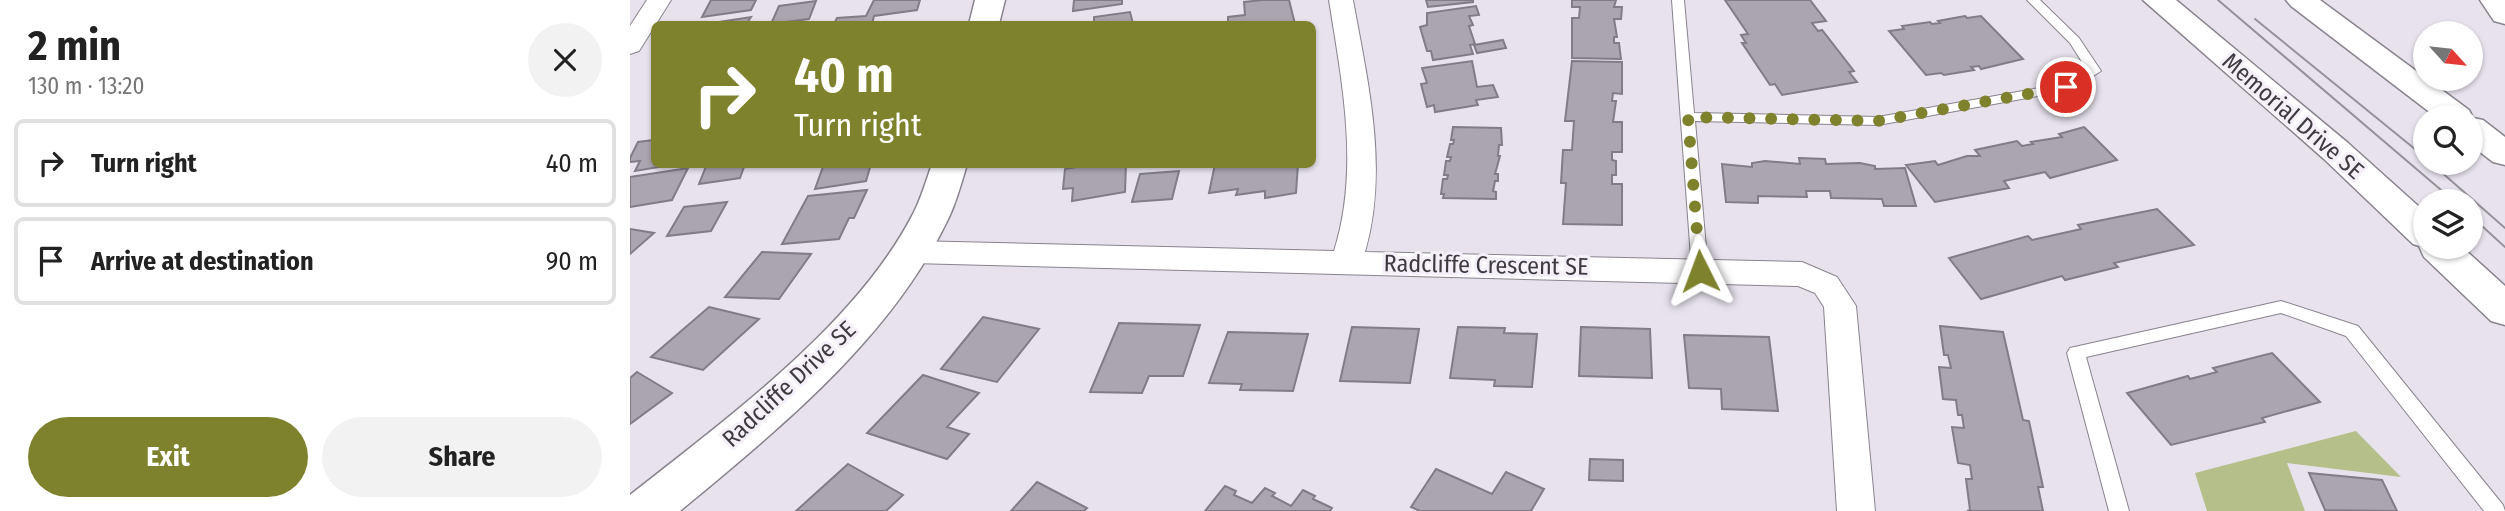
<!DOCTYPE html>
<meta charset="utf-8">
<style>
:root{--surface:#fff;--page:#f2f2f2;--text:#222;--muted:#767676;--line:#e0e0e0;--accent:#7f822c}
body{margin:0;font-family:"Fira Sans Condensed",sans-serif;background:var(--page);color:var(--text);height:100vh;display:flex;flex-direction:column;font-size:26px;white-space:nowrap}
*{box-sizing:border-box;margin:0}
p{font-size:23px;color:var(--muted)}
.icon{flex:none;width:38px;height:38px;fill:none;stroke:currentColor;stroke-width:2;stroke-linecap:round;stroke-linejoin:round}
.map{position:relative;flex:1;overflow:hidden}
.details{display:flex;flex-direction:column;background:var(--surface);width:630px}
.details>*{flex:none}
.guide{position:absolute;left:21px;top:21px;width:665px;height:147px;border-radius:10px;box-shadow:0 2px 5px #0004;background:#7f822c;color:#fff;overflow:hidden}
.needle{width:46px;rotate:117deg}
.fabs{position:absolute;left:1783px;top:21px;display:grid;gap:14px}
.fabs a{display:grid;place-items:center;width:70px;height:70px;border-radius:50%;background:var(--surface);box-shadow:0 2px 5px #0004;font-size:35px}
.pin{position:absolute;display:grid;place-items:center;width:60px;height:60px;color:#fff;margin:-30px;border:4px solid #fff;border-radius:50%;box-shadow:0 2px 7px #0007}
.me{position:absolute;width:77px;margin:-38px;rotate:357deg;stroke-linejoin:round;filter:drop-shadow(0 0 5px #0008)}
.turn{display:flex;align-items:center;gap:24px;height:147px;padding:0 28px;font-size:32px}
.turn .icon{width:91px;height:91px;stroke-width:2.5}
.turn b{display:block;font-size:49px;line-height:60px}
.round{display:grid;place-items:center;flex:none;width:74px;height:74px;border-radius:37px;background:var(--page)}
.summary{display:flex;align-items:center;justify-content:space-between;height:119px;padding:0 28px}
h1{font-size:42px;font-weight:700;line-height:52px}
.button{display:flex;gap:14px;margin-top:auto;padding:14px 28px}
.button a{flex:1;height:80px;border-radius:42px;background:var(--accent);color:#fff;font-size:28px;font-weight:700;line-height:80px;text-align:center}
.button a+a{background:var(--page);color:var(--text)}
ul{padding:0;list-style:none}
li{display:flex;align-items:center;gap:21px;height:88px;margin:0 14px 10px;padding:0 14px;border:4px solid var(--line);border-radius:10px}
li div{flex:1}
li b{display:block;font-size:26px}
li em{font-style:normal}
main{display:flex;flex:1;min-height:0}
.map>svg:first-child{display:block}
</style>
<main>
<section class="details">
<div class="summary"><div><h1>2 min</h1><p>130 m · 13:20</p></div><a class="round"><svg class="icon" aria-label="close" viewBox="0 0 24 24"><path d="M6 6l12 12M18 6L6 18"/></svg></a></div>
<ul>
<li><svg class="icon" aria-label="right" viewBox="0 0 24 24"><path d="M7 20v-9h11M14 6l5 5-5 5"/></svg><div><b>Turn right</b></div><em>40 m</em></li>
<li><svg class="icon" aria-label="arrive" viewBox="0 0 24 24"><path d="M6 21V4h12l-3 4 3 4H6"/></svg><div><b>Arrive at destination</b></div><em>90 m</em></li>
</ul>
<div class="button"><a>Exit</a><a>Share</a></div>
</section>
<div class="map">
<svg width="1875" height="511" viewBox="0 0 1875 511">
<rect width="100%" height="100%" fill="#e7e2ec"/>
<path fill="#b5bf89" d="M1726,431l45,46 -114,-14 18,48h-98l-12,-38z"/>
<g fill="#aba5af" stroke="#817c85" stroke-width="2">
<path d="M81,0h45l-5,10 -49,7z"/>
<path d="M244,0h46l-3,10 -43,6 -2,8h-38l3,-6 29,-2z"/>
<path d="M444,0h48v4l-49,7z"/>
<path d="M632,0h27l6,24h-67v-7l17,-2 -1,-13z"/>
<path d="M796,0h47v2l-45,5z"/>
<path d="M942,0h44l-2,7h8l-1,12h-7l3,18h-3v6h5l2,16 -49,-1v-40h7l1,-11h-8z"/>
<path d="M1095,0h85l16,21 -14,2 6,8 4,-1 32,41 -5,1 8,10 -75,13 -7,-11 -5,1 -28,-42h4l-5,-8 7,-1z"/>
<path d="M186,1l-7,18 -38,5 8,-18z"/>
<path d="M846,6l3,9 -10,1 4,9 -4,1 6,18 -5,1 3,9 -40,6 -2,-9h-4l-7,-24 7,-2v-12z"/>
<path d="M500,12l3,12h-39v-7z"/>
<path d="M1335,16l2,2 14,-2 42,43 -42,10 -2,-3 -8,1 3,3 -30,5 -3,-2 -15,2 -37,-44 15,-2 -2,-3 28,-4 2,2 8,-1 -2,-2z"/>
<path d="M121,17l-4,6 15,-1 -1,2h-55z"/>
<path d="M873,40l3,8 -29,5 -3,-8z"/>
<path d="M842,61l5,26 16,-2 5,12 -22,3 2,5 -43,7 -1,-7 -7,2 -6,-23 6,-1 -5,-15z"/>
<path d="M942,61l50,1v32l-9,-1 -1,8h4l-3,21h9v30h-10v8l4,1v14h-4v9h10v41l-59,-1 3,-41h-5l2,-33h9l2,-29h-9z"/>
<path d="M823,127l48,1 1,17h-3l-1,11h2l-5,18h3v7h-3l-2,10 3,1v7l-53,-1 1,-4h-3l2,-15h4l1,-4h-4l2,-14h4l1,-4h-4l3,-13h3l1,-4h-3z"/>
<path d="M1454,127l33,33 -67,18 -5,-6 -41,9 5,7 -74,14 -29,-37 29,-4 3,4 29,-9h13l-5,-6 42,-9 5,5 11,-2 -2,-2 31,-5 -3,-3z"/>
<path d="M24,140v24h23l-42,7 5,-10 -10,1v-4l8,-16z"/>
<path d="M1169,158l26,1 1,5 34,-1 15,3v3l30,-1 11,38h-32l-2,-7 -51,-1 -1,-7h-24l1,6 -49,-1v7l-32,-1 -4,-38 30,3v-4l13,-2 35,3z"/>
<path d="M77,164h38l-5,14 -41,6z"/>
<path d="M194,164h47l-5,17 -51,8z"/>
<path d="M464,164h32l-1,28 -53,9 1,-13 -10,1 2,-20z"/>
<path d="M585,164h83l-2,29 -31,5v-7l-29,4 2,-6 -29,4z"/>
<path d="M58,168l-16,32 -42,7v-30z"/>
<path d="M549,171l-7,28 -40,3 8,-28z"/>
<path d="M237,190l-13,28h-5l-10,21 -57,5 26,-48z"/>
<path d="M97,202l-16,29 -44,5 17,-29z"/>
<path d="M1527,209l37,36 -80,18 4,4 -53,13 -3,-4 -81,23 -32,-41 79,-22 4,4 49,-11 -3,-4z"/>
<path d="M0,229l24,4 -24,21z"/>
<path d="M132,252l49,2 -32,45 -54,-2z"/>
<path d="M79,307l50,12 -56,51 -52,-13z"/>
<path d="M353,317l56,12 -42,53 -56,-13z"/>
<path d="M489,323l81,2 -17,51h-34l-7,17 -52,-1z"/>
<path d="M1310,326l63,6 20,88 6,1 14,66h-5l5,24h-76l3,-1 -4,-31h6l-2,-14 -12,-2 -6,-36 12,1 -2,-13h-4l-2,-15 -13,-1 -4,-32 12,1 -3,-13h-4z"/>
<path d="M722,327l67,2 -9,54 -70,-2z"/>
<path d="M828,327l47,1 -1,5 33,1 -5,53 -38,-1 1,-6 -45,-2z"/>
<path d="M951,327l69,2 2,49 -73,-2z"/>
<path d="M598,332l80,2 -15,57 -53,-1 2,-6 -33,-1z"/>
<path d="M1054,335l85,2 9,74 -56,-2 -1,-20 -32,-1z"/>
<path d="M1642,353l48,49 -58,16 3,4 -94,23 -44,-52 61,-17 2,3 27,-7 -4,-4z"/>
<path d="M7,372l35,21 -42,31v-46z"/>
<path d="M293,375l56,18 -32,34 22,7 -22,25 -80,-26z"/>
<path d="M960,459l33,1v21l-34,-1z"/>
<path d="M218,464l55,31 -17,16h-90z"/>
<path d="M806,469l56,25 14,-22 38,17 -13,22h-111l-9,-4z"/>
<path d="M1679,473l73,7 15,31 -72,-1z"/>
<path d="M407,482l50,26 -3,3h-73z"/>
<path d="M595,486l11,5 -2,4 18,8 13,-15 10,5 -3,3 19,10 12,-16 12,6 -2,3 19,9 -2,3h-125z"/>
</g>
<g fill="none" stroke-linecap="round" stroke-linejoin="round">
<g stroke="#89838d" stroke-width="2">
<g id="service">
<path d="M1042,0h12l10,113 184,4 189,-34 20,-13 -17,-27 -43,-43h13l39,38 22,33 -30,19 -193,35 -183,-4 13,150 -8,6 -8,-6z"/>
<path d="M1651,301l77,25 145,179 2,6h-21l-138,-175 -65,-23 -195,44 43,154h-20l-42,-158 3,-5z"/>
</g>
</g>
<g stroke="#89838d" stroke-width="2">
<g id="minor">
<path d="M17,0h24l-32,51 -9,3v-28z"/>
<path d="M699,0h24c15,83 36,169 12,252l437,10 35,15 19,29 19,205h-38l-13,-204 -9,-14 -17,-7 -886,-23 -11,-3 -5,-8 5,-8 11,-3 422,10c26,-82 8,-168 -5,-251z"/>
</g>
</g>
<g stroke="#89838d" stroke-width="3">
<g id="tertiary">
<path d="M345,0h30l-6,24h-30z"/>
<path d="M1850,0h25v24l-11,-3z"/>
<path d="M302,164h35c-5,17 -10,35 -17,51 -57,122 -169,212 -270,296h-50v-16c96,-76 226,-170 283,-281 8,-15 13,-33 19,-50z"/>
</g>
</g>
<g stroke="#89838d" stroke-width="3">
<g id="secondary">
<path d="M1513,0h33l172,143 78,70v34h36l43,39v39l-14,-4 -67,-64 -5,-11 -6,-2 -89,-85z"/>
<path d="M1656,0h34l149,110 4,8 10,2 22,17v28l-12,-3 -22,-17v-28h-35l-145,-111z"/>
</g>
</g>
<use href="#service" fill="#fff" fill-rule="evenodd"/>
<use href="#minor" fill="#fff" fill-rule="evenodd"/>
<use href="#tertiary" fill="#fff" fill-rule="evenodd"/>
<use href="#secondary" fill="#fff" fill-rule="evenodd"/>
<g stroke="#959199" stroke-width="2">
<path d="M1588,0l236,201"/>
<path d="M1625,19l171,139"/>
<path d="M1801,163l74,65"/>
<path d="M1841,216l34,31"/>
</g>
</g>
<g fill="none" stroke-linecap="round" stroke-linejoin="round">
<path stroke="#7f822c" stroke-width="12" stroke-dasharray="0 21.6" d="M1070,271l-12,-154 190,4 188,-34"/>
</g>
<g text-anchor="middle" stroke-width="6" stroke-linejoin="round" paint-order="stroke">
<g font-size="24" fill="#3d3b3f" stroke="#f5eff9">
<text transform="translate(1663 116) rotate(41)" y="8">Memorial Drive SE</text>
<text transform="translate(856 265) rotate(1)" y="8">Radcliffe Crescent SE</text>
<text transform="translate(159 384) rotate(-43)" y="8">Radcliffe Drive SE</text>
</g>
</g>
</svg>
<div class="fabs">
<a><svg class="needle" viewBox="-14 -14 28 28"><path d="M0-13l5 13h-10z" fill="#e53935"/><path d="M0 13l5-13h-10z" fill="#767676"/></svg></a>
<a><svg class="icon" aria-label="search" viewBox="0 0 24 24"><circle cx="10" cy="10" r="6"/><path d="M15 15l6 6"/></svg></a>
<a><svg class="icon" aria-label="layers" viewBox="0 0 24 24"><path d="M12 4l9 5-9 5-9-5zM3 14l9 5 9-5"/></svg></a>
</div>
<div class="pin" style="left:1436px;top:87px;background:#d93025"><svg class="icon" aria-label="arrive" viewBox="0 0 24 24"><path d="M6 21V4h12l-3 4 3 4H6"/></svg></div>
<svg class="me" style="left:1070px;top:271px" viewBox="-20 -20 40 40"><path d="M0-17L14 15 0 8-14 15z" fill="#7f822c" stroke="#fff" stroke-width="4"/></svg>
<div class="guide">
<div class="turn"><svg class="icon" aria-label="right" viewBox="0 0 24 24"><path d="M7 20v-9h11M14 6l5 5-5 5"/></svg><div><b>40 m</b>Turn right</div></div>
</div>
</div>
</main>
